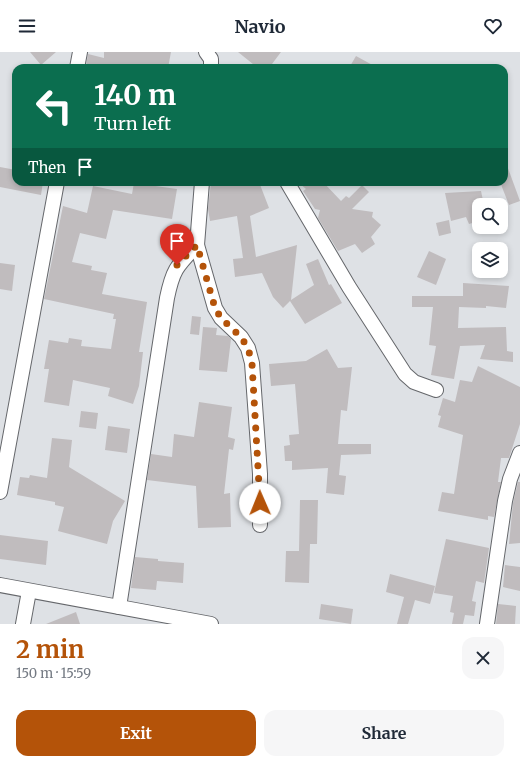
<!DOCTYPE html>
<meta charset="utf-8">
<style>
:root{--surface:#fff;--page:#f6f6f7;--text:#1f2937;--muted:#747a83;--accent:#b45309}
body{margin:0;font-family:Merriweather,serif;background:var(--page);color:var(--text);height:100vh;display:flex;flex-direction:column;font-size:15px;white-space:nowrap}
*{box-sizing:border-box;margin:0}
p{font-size:13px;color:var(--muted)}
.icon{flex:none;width:22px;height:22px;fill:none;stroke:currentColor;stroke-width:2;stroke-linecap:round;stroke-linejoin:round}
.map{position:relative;height:572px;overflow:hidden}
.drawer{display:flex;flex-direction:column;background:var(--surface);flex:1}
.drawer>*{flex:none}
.banner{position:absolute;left:12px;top:12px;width:496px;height:122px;border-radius:12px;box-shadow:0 2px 6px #0003;background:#0b6e4f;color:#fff;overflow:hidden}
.buttons{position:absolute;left:472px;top:146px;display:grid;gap:8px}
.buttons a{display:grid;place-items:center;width:36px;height:36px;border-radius:8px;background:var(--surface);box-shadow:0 2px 6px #0003;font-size:20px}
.pin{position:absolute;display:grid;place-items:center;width:34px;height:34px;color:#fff;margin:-41px -17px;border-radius:50% 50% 50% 0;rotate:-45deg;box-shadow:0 0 4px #0007}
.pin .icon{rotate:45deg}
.me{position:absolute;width:44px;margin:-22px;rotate:359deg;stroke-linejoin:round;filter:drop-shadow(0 0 3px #0008)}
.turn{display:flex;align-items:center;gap:14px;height:84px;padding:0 16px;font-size:18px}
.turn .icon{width:52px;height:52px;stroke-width:2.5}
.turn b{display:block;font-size:28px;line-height:34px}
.then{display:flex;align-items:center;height:38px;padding:0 16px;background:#0003;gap:8px;font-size:15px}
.round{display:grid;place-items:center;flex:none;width:42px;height:42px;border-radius:12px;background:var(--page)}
.summary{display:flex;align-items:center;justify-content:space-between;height:68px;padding:0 16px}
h1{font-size:24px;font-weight:700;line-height:30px;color:var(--accent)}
.button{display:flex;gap:8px;margin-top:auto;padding:8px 16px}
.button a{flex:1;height:46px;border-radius:12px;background:var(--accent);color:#fff;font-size:16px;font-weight:700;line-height:46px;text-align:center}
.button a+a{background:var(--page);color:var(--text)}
header{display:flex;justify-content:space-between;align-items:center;height:52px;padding:0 16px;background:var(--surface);font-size:18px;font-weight:700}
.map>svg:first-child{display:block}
</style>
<header><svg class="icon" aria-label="menu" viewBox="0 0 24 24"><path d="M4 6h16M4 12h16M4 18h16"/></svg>Navio<svg class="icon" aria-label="heart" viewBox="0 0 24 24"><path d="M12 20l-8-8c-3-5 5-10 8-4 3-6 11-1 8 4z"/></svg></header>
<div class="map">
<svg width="520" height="572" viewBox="0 0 520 572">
<rect width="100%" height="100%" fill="#dee1e5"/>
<g fill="#c0bcbe">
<path d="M30,0h26l-15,13z"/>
<path d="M104,0h67l-3,16h-75l-7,-2 2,-12 16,4z"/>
<path d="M238,0h43l-12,16h-11z"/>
<path d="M356,4l22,12h-29z"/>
<path d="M505,108l15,41 -11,4 -9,-23h4z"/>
<path d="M0,115l16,3v12h27l-2,13 -41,-8z"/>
<path d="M211,130h48l10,26 -19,8 6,41 41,-12 -6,55 23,-15 -8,-21 12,-5 11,26 2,-1 11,19 -37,21 -15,-23 -7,7 -10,-11 -11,-24 -27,4 -2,-18 10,-1 -6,-42 -27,5 -2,-12z"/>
<path d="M298,130h25l18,19 5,-5 3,2 13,-13 7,7 -17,17 21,3 -1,5 9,8 -10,12 4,7 -13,9 -7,-9 -17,7 -20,-33 2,-8 -5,-1 -12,-18 3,-2z"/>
<path d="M134,131l43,6 -5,30 -59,-9 -7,29 -26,-6 -8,29 20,4 -1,4 16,3 -5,21 45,8 -8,50h4l-4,34 -6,18 -25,-8 2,-8 -37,-8 -4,26 -25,-4 5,-33h-5l5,-29 19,3 1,-5 13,2 -1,6 30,3 5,-30h-3l1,-5 -70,-15 19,-93 24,7 6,-27 39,8z"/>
<path d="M481,139l3,14h-5v16l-10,3 -3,-7 -15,4 -6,-28z"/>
<path d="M449,168l2,13 -12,3 -3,-13z"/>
<path d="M429,199l17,8 -10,26 -19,-8z"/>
<path d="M0,211l15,2 -3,26 -12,-2z"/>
<path d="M463,231l46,3 -3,22 -20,-2v2l-27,-1 -1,21 48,-1 1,24 6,1v10l-33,-3 5,-14 -25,1 -6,33 -23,-4 5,-29 -7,-1 4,-38h-21v-11h51z"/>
<path d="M192,264l9,1 -2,18 -9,-1z"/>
<path d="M203,275l14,1 -1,7 12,1 3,3 -4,33 -28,-2z"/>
<path d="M327,297l11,19 14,-1 -5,44 -6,-1 -3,34h33v10l-30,1 -2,20 7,1 -2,19 -18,-2 2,-25 -36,2v-9h-7l-1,-15 6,-1 -1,-10 10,-1 -4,-50 -24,2 -2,-22 37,-3z"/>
<path d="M478,314l42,21v37l-11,34h-8l-3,24h3l-7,35 -6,-1v4l-50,-9 4,-19 12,2 9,-59 -25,-8 3,-11 -3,-1 5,-17 12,4 5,-22 12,2z"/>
<path d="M199,350l33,5 -4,30 7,2 -2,11 -4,-1 -5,45 6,-1 1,34 -33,1 -2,-42 -49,-6 4,-26 21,3 2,-23 20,3z"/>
<path d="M81,359l17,2 -2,16 -17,-2z"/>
<path d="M108,374l22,3 -3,24 -22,-3z"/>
<path d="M52,386l20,2 -3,27 56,34 -12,20 -6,23 -49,-13 6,-24 -9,-2v-3l-38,-7 3,-18 9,1 1,-3 17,3z"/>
<path d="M518,430h2v61l-11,1 4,-41z"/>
<path d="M300,448h18l-1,44h-7l-1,39 -24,-1 1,-31h13z"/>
<path d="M0,483l48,6 -2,24 -46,-6z"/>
<path d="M446,487l43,9 -5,35 -8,-2 -4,20 4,1 -2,14 -9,-1 -2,9h-11l2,-11 -4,-1 3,-16 -19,-3z"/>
<path d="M135,505l23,2v2l26,2 -1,20 -26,-2 -1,9 -25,-2z"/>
<path d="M505,513l15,2v24l-17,-4z"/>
<path d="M390,522l45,12 -5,18 -15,-4 -7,24h-11l7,-27 -18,-5z"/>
<path d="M321,552l32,5 -2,15 -32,-5z"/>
<path d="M498,552l18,2 -1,18h-19z"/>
<path d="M76,560l4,12h-34z"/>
</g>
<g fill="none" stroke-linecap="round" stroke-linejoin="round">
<g stroke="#65676b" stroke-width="16">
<g id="minor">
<path d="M206,0l5,7v9"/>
<path d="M77,16l3,-16"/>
<path d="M287,130l62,105 56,87 9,8 22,8"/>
<path d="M197,193l18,63 6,10 20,19 7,11 4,15 8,111v51"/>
<path d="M0,440l57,-310"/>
<path d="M0,533l211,39"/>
<path d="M119,555l48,-309c6,-29 10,-32 30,-53l5,-63"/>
<path d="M23,572l6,-33"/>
<path d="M487,572l18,-123 5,-22 10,-26"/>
</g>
</g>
<use href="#minor" stroke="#fff" stroke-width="14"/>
</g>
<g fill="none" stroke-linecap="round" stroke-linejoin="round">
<path stroke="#b45309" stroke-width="7" stroke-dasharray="0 12.6" d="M177,213l20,-20 18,63 6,10 20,19 7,11 4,15 8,140"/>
</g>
</svg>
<div class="buttons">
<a><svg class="icon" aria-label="search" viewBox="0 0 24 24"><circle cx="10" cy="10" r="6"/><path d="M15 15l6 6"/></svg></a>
<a><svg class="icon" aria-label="layers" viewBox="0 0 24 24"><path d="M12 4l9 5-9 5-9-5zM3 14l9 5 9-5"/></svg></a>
</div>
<div class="pin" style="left:177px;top:213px;background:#d93025"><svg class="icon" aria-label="arrive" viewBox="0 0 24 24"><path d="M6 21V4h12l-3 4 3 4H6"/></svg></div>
<svg class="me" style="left:260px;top:451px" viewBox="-20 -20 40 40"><circle r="19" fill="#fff"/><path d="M0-13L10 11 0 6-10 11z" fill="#b45309"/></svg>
<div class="banner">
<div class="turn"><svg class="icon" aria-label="left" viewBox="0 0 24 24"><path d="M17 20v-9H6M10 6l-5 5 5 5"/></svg><div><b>140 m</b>Turn left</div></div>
<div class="then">Then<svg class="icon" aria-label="arrive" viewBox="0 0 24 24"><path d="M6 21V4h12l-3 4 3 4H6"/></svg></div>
</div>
</div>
<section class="drawer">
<div class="summary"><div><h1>2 min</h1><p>150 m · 15:59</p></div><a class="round"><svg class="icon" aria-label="close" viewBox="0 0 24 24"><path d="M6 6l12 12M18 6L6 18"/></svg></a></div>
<div class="button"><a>Exit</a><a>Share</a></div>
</section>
